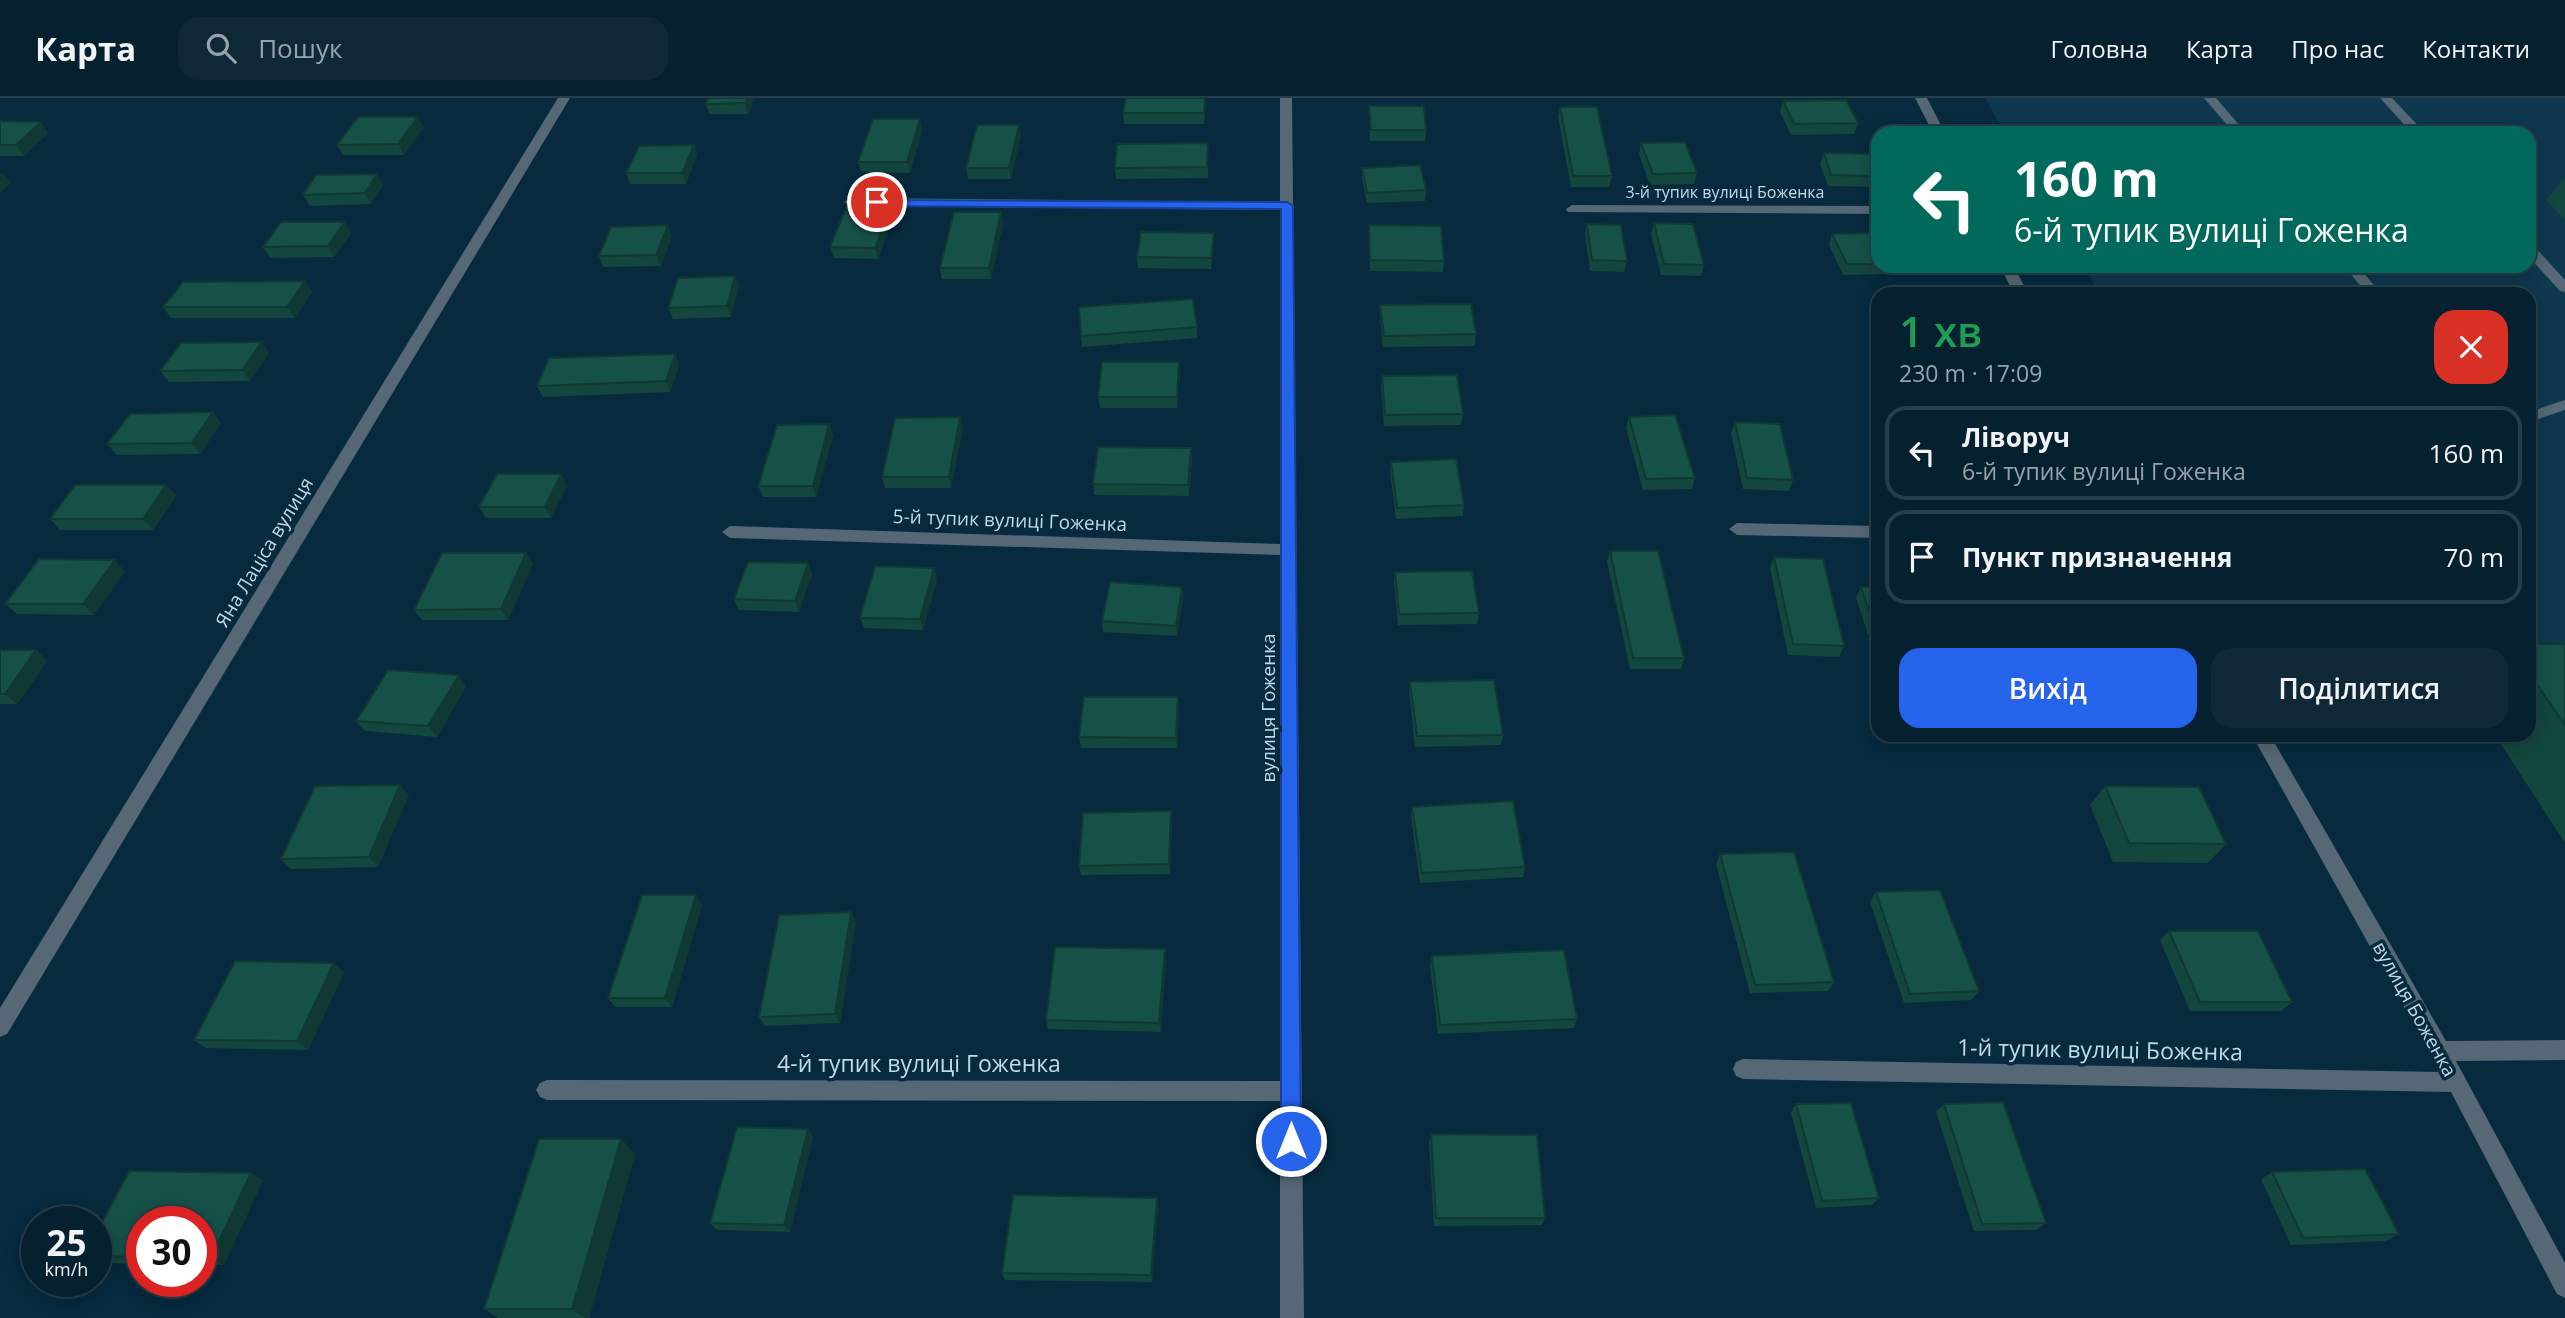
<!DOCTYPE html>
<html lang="uk">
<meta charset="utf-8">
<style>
:root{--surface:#05202f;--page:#0e2837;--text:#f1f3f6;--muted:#97a3aa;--line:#263e4b;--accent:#2563eb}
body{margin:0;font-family:"Open Sans",sans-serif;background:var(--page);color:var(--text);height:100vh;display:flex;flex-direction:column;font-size:26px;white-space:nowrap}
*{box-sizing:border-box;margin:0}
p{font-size:23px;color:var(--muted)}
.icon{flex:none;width:38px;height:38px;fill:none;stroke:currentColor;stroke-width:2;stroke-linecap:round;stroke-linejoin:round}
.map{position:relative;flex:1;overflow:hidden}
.sheet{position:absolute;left:1871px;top:189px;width:665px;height:455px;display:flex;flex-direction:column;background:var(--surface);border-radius:21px;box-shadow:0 4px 18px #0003,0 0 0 2px var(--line)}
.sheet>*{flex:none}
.hud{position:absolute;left:1871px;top:28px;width:665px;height:147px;border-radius:21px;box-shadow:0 4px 18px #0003,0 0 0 2px var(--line);background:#00695c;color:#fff;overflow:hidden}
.speed{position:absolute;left:21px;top:1108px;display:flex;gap:14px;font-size:35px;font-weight:700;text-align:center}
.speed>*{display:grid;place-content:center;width:91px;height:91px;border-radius:50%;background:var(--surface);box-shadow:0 4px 18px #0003,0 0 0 2px var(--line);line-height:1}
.speed small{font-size:18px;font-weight:400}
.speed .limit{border:10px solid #d22;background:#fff;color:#111}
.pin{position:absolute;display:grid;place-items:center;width:60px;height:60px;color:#fff;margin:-30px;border:4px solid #fff;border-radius:50%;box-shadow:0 2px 7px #0007}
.me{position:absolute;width:77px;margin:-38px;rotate:0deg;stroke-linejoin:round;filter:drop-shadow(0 0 5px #0008)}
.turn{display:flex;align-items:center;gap:24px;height:147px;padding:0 28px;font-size:32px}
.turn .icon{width:91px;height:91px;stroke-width:2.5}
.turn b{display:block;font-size:49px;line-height:60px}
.round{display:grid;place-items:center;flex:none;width:74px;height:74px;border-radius:21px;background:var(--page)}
.overview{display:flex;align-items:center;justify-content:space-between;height:119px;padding:0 28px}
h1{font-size:42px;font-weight:600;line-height:52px;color:#1e9e55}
.cta{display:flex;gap:14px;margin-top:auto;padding:14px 28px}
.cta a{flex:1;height:80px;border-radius:21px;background:var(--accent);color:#fff;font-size:28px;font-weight:600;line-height:80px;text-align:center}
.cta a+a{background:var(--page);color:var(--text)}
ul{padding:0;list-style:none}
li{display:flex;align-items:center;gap:21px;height:94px;margin:0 14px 10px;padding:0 14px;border:4px solid var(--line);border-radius:21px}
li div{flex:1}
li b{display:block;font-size:26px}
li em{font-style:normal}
header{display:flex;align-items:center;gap:42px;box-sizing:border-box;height:98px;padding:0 35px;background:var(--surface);border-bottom:2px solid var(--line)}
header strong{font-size:33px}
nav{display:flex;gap:38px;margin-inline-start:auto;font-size:24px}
.search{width:490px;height:63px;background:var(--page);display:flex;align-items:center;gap:18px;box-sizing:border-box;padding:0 24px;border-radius:21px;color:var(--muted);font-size:26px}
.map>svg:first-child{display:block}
</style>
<header>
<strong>Карта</strong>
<div class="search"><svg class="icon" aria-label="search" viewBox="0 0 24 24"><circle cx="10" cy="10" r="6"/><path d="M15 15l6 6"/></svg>Пошук</div>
<nav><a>Головна</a><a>Карта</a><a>Про нас</a><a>Контакти</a></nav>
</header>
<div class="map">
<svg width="2565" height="1220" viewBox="0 0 2565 1220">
<rect width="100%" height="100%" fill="#072a3f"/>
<path fill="#0e384e" d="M1985,0h580v551l-36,-2v-353h-429l-16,-28h445v-133h-524z"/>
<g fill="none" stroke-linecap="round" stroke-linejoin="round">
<g fill="#566875" fill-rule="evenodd">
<path d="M558,0h12l-563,936 -7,3v-29z"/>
<path d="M1280,0h12l12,1220h-24v-217l-733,-1 -7,-3 -4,-7 4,-7 7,-3 733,1v-526l-550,-17 -8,-6 8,-6 550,18v-334l-430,-4 -6,-4 6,-4 430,4z"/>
<path d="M1915,0h12l18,35h-12z"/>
<path d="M2204,0h12l30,35h-12z"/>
<path d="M2380,0h12l33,35h-13z"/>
<path d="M1572,107l306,1v8l-310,-2 -2,-3z"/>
<path d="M2529,147l5,1 31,34v12l-5,-1 -31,-34z"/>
<path d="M2000,168h14l14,28h-14z"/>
<path d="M2344,168h14l23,28h-14z"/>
<path d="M2565,302v10l-36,12v-10z"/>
<path d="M1737,425l141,3v12l-141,-3 -8,-6z"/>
<path d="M2252,637h18l176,306 119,-1v20l-109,1 109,202v35l-8,-4 -106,-202 -708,-13 -7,-3 -3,-7 3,-7 7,-3 697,13z"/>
</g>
</g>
<g fill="#13463d">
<path d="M708,0h47l-7,16h-39l-3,-10z"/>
<path d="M1783,3l75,22 -4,11 -63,1 -11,-23z"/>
<path d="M1206,5l-2,21h-80l-1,-11z"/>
<path d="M1369,8l57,24 -1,11h-55z"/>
<path d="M1560,9l52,69 -3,11h-38l-13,-70z"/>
<path d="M418,19l6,10 -20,28h-61l-6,-10z"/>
<path d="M920,21l2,11 -12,43 -49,-1 -3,-10z"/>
<path d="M0,23l48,12 -24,23h-24z"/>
<path d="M1021,37l-10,44h-43l-2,-11z"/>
<path d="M1641,45l56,30 -3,11 -44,1 -11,-31z"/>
<path d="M694,47l3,10 -11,29h-56l-4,-11z"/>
<path d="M1824,55l54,1v33l-50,-1 -8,-22z"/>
<path d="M1208,56v24l-92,1 -1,-11z"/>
<path d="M1362,70l64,22 -1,11 -58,2 -5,-24z"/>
<path d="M377,76l6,11 -12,19 -61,2 -7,-11z"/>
<path d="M2563,81h2v41l-19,-20z"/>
<path d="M892,122l-14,39 -44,-1 -4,-11z"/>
<path d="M345,124l6,11 -17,24 -64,1 -7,-11z"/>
<path d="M1003,125l-12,56h-49l-2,-11z"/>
<path d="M1654,125l50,42 -3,11 -40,-1 -10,-41z"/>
<path d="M1587,126l40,37 -3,11 -34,-1 -5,-36z"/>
<path d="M1369,127l75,36 -1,11 -73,-1z"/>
<path d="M1878,135v33h48l-3,7 -80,2 -14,-30 3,-11z"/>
<path d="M672,138l-11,30 -58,1 -4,-11z"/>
<path d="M1214,146l-3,25 -73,-1 -1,-11z"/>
<path d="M735,178l4,11 -8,30 -58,2 -5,-11z"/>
<path d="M305,183l7,11 -17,26h-124l-8,-11z"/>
<path d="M1380,207l96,29 -1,12 -92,1 -3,-31z"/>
<path d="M1197,229v11l-115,9 -1,-11z"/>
<path d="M269,255l-19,28 -81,1 -9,-11z"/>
<path d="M675,256l4,11 -9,27 -127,5 -6,-11z"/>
<path d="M1179,264l1,11 -3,35h-77l-2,-11z"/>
<path d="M1382,278l81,38 -2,11 -77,1 -3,-39z"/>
<path d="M1629,319l66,61 -3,11 -49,1 -17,-62z"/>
<path d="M1735,324l58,58 -4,11 -46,-2 -12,-56z"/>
<path d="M221,325l-21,31 -83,1 -10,-11z"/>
<path d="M829,326l4,11 -17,62h-53l-5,-11z"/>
<path d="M963,330l-12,60h-66l-3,-11z"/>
<path d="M1191,350l1,11 -3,37 -95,-1 -1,-11z"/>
<path d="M1391,364l73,43 -1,11 -67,3 -6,-47z"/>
<path d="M166,387l10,11 -23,34h-93l-10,-11z"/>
<path d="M567,387l-16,33h-65l-7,-11z"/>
<path d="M1610,453l74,107 -3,11h-51l-23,-107z"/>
<path d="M526,455l7,11 -25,56h-86l-8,-10z"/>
<path d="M1774,459l70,89 -5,11 -51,-2 -18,-87z"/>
<path d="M808,465l4,11 -13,38 -60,-2 -5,-11z"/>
<path d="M934,470l3,11 -14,51 -59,-2 -4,-10z"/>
<path d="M125,473l-31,44 -77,-1 -12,-10z"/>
<path d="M1395,474l84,41 -2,11 -79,1 -4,-42z"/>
<path d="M1182,489l1,10 -6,39 -74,-4 -1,-11z"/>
<path d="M1861,489h17v48h-10l-12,-37z"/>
<path d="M2529,546h36v199l-70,-108h34z"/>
<path d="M0,552h36l11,11 -30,43h-17z"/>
<path d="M1410,584l93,53 -2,10 -86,2 -6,-55z"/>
<path d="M466,588l-29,51 -72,-6 -9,-10z"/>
<path d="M1178,599l1,11 -2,40h-96l-2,-11z"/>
<path d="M2045,637h107l-6,7h-98z"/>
<path d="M2105,688l121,58 -18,19 -95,-1 -23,-57z"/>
<path d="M409,697l-31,72 -87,2 -10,-10z"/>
<path d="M1412,709l113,60 -2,10 -103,6 -9,-66z"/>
<path d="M1172,723l-2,53 -89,1 -2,-9z"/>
<path d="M1720,756l114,128 -6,9 -78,2 -34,-129z"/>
<path d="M1876,794l103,99 -8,9 -67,3 -34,-101z"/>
<path d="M696,797l6,10 -30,102h-57l-7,-9z"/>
<path d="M856,824l-16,101 -75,3 -6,-9z"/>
<path d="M2169,833l123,71 -11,9h-91l-30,-71z"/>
<path d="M1432,858l145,63 -3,9 -136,6 -8,-69z"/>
<path d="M1166,860l-5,74 -113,-3 -2,-9z"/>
<path d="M344,874l-36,78 -102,-2 -12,-8z"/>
<path d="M1796,1006l83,94 -7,7 -56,3 -25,-95z"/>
<path d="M1944,1006l102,119 -10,7 -62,1 -38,-119z"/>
<path d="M808,1031l5,8 -23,95 -73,-2 -7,-7z"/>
<path d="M1431,1036l114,84 -3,7 -108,1 -5,-84z"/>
<path d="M621,1041l14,15 -46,164h-91l-14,-9z"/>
<path d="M2272,1074l127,62 -14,7 -94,4 -30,-66z"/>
<path d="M263,1082l-39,85 -23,-1v-42h-59v42l-43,-1 -3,-1v-28z"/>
<path d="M1157,1100l1,7 -6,77 -147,-2 -3,-7z"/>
</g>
<g fill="#0f3932">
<path d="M747,0h8l-7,16 -3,-11z"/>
<path d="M1205,0l1,5 -2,21v-11z"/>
<path d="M418,19l6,10 -20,28 -6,-11z"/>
<path d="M920,21l2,11 -12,43 -3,-11z"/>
<path d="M41,24l7,11 -24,23 -8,-11z"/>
<path d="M1019,27l2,10 -10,44 -2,-11z"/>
<path d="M694,47l3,10 -11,29 -4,-11z"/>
<path d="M2,74l9,11 -11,10v-19z"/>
<path d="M377,76l6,11 -12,19 -6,-11z"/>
<path d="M890,111l2,11 -14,39 -3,-11z"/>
<path d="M1001,114l2,11 -12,56 -2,-11z"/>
<path d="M345,124l6,11 -17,24 -6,-11z"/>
<path d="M668,127l4,11 -11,30 -5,-11z"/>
<path d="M1214,135v11l-3,25v-11z"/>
<path d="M735,178l4,11 -8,30 -4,-11z"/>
<path d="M305,183l7,11 -17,26 -8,-11z"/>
<path d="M262,244l7,11 -19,28 -8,-11z"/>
<path d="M675,256l4,11 -9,27 -4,-11z"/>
<path d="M1179,264l1,11 -3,35v-11z"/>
<path d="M213,314l8,11 -21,31 -8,-11z"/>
<path d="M960,319l3,11 -12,60 -2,-11z"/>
<path d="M829,326l4,11 -17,62 -3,-11z"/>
<path d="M1191,350l1,11 -3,37 -1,-11z"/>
<path d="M561,376l6,11 -16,33 -6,-11z"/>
<path d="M166,387l10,11 -23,34 -10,-11z"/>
<path d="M526,455l7,11 -25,56 -7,-11z"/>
<path d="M115,462l10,11 -31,44 -11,-11z"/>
<path d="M808,465l4,11 -13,38 -4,-11z"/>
<path d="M934,470l3,11 -14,51 -3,-11z"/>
<path d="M1182,489l1,10 -6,39 -1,-10z"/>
<path d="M36,552l11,11 -30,43 -12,-10z"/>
<path d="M459,577l7,11 -29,51 -9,-11z"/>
<path d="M1178,599l1,11 -2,40 -1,-10z"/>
<path d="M400,687l9,10 -31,72 -9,-10z"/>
<path d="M1171,713l1,10 -2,53 -1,-10z"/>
<path d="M696,797l6,10 -30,102 -7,-9z"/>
<path d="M851,814l5,10 -16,101 -5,-9z"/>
<path d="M1165,851l1,9 -5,74 -2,-9z"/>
<path d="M334,865l10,9 -36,78 -11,-9z"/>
<path d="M808,1031l5,8 -23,95 -6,-7z"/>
<path d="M621,1041l14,15 -46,164h-4l-13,-9z"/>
<path d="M251,1075l12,7 -39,85 -13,-7z"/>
<path d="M1157,1100l1,7 -6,77 -1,-7z"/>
</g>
<g fill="#165147" stroke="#0f3932" stroke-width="2">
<path d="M708,0h39l-2,5 -39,1z"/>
<path d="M1126,0h79l-1,15h-81z"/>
<path d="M1846,2l12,23 -64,1 -11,-23z"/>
<path d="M1369,8h55l2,24h-55z"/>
<path d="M1560,9h37l15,69h-39z"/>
<path d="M358,19h60l-20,27 -61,1z"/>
<path d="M873,21h47l-13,43h-49z"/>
<path d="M0,23l41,1 -25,23h-16z"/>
<path d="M977,27h42l-10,43h-43z"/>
<path d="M1685,44l12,31 -44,1 -12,-31z"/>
<path d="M1208,45l-1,24 -92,1 2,-24z"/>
<path d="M694,47l-12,28h-56l13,-27z"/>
<path d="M1824,55l54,1v22l-47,-1z"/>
<path d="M1420,67l6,25 -59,3 -5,-25z"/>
<path d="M377,76l-12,19 -62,2 13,-20z"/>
<path d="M846,110l44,1 -15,39 -45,-1z"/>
<path d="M954,114h47l-12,56h-49z"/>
<path d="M281,124h64l-17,24 -65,1z"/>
<path d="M1654,125l39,1 11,41 -40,-1z"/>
<path d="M1587,126l34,1 6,36 -35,-1z"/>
<path d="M668,127l-12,30 -57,1 12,-29z"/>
<path d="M1369,127l72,1 3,35 -74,-1z"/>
<path d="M1141,134l73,1 -3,25 -74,-1z"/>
<path d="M1878,135v31h-31l-15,-30z"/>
<path d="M735,178l-8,30 -59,2 10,-30z"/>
<path d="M305,183l-18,26h-124l20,-25z"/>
<path d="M1193,201l4,28 -116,9 -2,-29z"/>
<path d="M1471,206l5,30 -92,2 -4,-31z"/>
<path d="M262,244l-20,28 -82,1 21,-28z"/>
<path d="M675,256l-9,27 -129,5 12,-28z"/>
<path d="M1102,264h77l-2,35h-79z"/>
<path d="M1457,277l6,39 -78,1 -3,-39z"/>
<path d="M213,314l-21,31 -85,1 23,-30z"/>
<path d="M1675,317l20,63 -49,1 -17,-62z"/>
<path d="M960,319l-11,60h-67l13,-59z"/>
<path d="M1735,324l45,2 13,56 -46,-2z"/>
<path d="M829,326l-16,62h-55l19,-61z"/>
<path d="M1098,349l93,1 -3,37 -95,-1z"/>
<path d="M1456,361l8,46 -67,3 -6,-46z"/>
<path d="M497,376h64l-16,33h-66z"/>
<path d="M75,387h91l-23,34h-93z"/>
<path d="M1610,453h48l26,107h-51z"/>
<path d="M442,455h84l-25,56 -87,1z"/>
<path d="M1774,459l49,2 21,87 -51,-2z"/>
<path d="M39,461l76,1 -32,44h-78z"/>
<path d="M748,464l60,1 -13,38 -61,-2z"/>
<path d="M875,468l59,2 -14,51 -60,-1z"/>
<path d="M1472,473l7,42 -80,1 -4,-42z"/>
<path d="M1110,484l72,5 -6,39 -74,-5z"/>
<path d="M1861,489h17v38l-5,-1z"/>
<path d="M2529,546h36v81l-36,-52z"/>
<path d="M0,552h36l-31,44h-5z"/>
<path d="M388,572l71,5 -31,51 -72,-5z"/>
<path d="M1494,582l9,55 -86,1 -7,-54z"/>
<path d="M1084,599h94l-2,41 -97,-1z"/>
<path d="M400,687l-31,72 -88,2 34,-73z"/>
<path d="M2105,688l94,1 27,57 -97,-1z"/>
<path d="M1513,703l12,66 -103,6 -10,-66z"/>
<path d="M1171,713l-2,53 -90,2 4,-53z"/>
<path d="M1794,754l40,130 -79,3 -35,-131z"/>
<path d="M1940,792l39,101 -69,3 -34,-102z"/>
<path d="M642,797h54l-31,103h-57z"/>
<path d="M851,814l-16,102 -76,3 20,-102z"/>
<path d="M2169,833h89l34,71h-92z"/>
<path d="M1055,849l110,2 -6,74 -113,-3z"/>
<path d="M1564,852l13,69 -137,6 -8,-69z"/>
<path d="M235,863l99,2 -37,78 -103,-1z"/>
<path d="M2003,1004l43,121 -64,1 -38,-120z"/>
<path d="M1851,1005l28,95 -57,3 -26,-97z"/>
<path d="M737,1029l71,2 -24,96 -74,-2z"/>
<path d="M1431,1036l106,1 8,83h-109z"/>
<path d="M539,1041h82l-49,170h-88z"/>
<path d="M2365,1071l34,65 -96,4 -31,-66z"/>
<path d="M129,1073l122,2 -40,85h-10v-36h-59v35l-46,-1v-22z"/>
<path d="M1013,1097l144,3 -6,77 -149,-2z"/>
</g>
<path fill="#2563eb" stroke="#184099" stroke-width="2" d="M873,102l414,2 6,4 8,935 -3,7 -7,3 -7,-3 -3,-7v-932l-404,-3 -4,-1z"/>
<g text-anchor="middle" stroke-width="7" stroke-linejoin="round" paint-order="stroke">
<g font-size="16" fill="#c2d9ea" stroke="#072a3f">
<text x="1725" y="100">3-й тупик вулиці Боженка</text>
</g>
<g font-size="19" fill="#c2d9ea" stroke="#072a3f">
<text transform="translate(1010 422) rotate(2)" y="7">5-й тупик вулиці Гоженка</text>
<text transform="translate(264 454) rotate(-59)" y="7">Яна Лаціса вулиця</text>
<text transform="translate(1268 610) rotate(-90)" y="7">вулиця Гоженка</text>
<text transform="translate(2415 911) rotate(61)" y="7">вулиця Боженка</text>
</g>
<g font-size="23" fill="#c2d9ea" stroke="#072a3f">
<text transform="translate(2100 952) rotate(1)" y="8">1-й тупик вулиці Боженка</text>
<text x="919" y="974">4-й тупик вулиці Гоженка</text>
</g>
</g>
</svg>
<div class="speed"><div>25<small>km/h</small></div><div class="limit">30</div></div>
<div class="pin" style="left:877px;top:104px;background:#d93025"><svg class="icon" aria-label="arrive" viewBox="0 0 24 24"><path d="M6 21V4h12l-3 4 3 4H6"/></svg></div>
<svg class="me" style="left:1291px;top:1043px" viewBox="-20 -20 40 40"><circle r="17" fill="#2563eb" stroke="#fff" stroke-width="3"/><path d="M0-11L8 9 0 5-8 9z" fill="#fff"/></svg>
<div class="hud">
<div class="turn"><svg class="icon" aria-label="left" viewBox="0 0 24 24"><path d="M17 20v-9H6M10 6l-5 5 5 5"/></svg><div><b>160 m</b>6-й тупик вулиці Гоженка</div></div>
</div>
<section class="sheet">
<div class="overview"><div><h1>1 хв</h1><p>230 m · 17:09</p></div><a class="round" style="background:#d93025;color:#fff"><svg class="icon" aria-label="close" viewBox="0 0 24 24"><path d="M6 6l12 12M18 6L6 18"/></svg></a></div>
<ul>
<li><svg class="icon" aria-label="left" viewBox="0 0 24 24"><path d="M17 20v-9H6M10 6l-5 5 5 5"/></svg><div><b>Ліворуч</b><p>6-й тупик вулиці Гоженка</p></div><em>160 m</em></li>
<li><svg class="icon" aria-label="arrive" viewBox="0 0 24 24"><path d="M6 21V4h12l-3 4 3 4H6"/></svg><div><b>Пункт призначення</b></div><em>70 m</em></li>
</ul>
<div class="cta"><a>Вихід</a><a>Поділитися</a></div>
</section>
</div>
